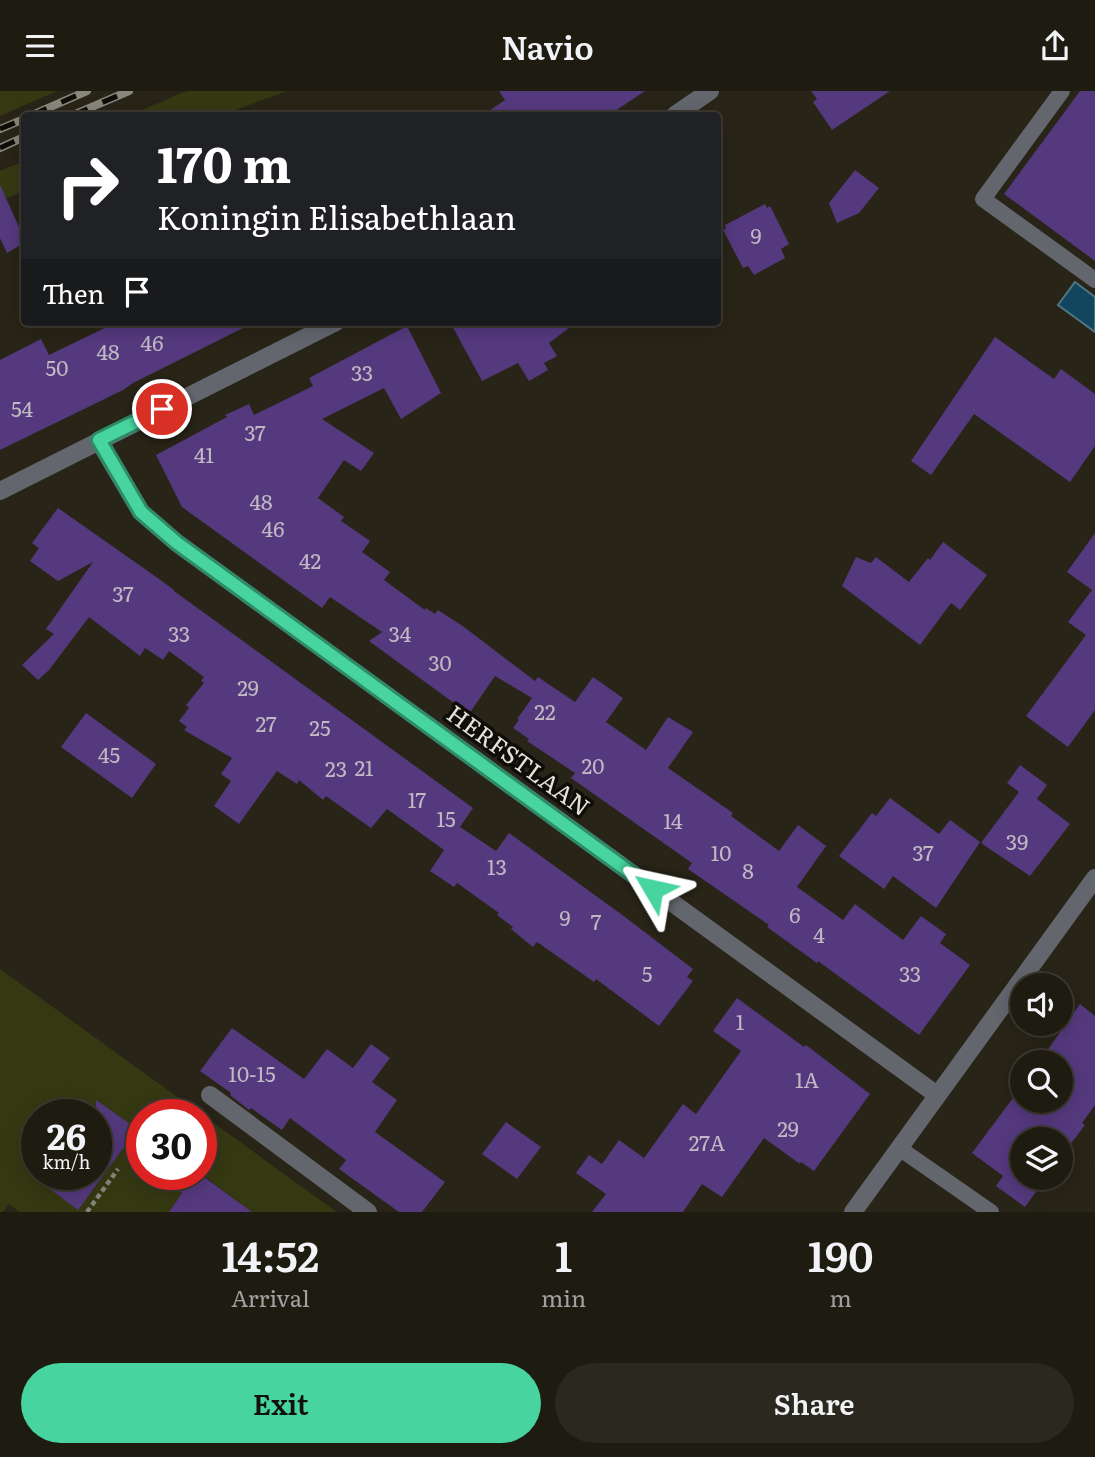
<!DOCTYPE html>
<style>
:root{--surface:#1e1b11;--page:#2b281f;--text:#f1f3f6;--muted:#a1a19f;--line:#3c3931;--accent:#47d49e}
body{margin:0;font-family:Literata,serif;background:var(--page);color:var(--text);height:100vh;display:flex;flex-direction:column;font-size:26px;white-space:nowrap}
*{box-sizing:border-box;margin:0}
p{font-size:23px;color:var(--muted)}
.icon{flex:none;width:38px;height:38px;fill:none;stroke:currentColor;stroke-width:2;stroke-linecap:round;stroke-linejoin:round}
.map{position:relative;height:1121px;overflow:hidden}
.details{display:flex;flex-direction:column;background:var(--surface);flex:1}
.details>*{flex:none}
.top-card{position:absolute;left:21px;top:21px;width:700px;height:214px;border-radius:7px;box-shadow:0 4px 18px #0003,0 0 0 2px var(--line);background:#202124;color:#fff;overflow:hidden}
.fabs{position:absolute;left:1010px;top:882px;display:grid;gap:14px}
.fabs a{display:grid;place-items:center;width:63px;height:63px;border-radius:50%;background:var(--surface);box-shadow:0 4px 18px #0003,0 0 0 2px var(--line);font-size:35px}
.speed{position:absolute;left:21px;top:1008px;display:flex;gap:14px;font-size:35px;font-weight:700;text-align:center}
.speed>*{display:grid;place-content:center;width:91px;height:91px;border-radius:50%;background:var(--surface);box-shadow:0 4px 18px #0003,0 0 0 2px var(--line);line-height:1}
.speed small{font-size:18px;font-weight:400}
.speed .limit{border:10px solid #d22;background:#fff;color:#111}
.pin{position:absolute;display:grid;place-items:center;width:60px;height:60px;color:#fff;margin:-30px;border:4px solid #fff;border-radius:50%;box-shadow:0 2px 7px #0007}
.me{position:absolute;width:77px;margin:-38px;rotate:306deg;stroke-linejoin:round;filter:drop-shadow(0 0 5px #0008)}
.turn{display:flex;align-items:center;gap:24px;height:147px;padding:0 21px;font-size:32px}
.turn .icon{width:91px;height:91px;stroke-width:2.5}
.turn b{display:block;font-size:49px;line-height:60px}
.then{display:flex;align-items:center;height:66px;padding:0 21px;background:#0003;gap:14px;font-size:26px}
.eta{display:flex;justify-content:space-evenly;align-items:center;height:119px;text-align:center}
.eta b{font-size:42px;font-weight:600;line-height:49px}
.button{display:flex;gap:14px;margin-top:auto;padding:14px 21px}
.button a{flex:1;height:80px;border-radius:42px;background:var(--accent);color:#111;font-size:28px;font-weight:600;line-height:80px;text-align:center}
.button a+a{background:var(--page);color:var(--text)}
header{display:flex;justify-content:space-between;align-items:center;height:91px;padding:0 21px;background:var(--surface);font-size:32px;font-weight:600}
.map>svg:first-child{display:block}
</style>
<header><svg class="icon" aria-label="menu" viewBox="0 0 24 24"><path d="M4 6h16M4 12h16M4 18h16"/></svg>Navio<svg class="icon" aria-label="share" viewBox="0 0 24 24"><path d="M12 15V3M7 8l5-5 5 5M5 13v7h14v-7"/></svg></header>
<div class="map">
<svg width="1095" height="1121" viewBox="0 0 1095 1121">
<rect width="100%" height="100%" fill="#282417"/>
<g fill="#353912" fill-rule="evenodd">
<path d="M0,0h57l-57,25z"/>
<path d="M187,0h99l-64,24h-92z"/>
<path d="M24,70v30l-24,10v-30z"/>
<path d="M0,878l337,243h-85l-51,-38v-59h-59v59h41l-1,19 -13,19h-150l-10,-8 -6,8h-3zM37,1024h59v59h-59z"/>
</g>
<path fill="#11465e" stroke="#507583" stroke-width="2" d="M1075,191l20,15v35l-37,-27z"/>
<g fill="#55397e">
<path d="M499,0h146l-36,24h-126l22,-15z"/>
<path d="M811,0h79l-58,39 -19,-28 4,-3z"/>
<path d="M1080,0h15v170l-91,-67z"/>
<path d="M855,79l24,18 -20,25 -22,10 -8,-20z"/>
<path d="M0,94l24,53v5l-17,10 -7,-15z"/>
<path d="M765,113l2,4 3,-2 19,38 -8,5 4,9 -31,17 -6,-9 -5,2 -20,-38 3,-1 -1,-4z"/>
<path d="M117,231h138l-122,61 -10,7 -123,60v-90l41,-21 8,16z"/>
<path d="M450,231h127l-28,21 8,13 -13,7 4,7 -19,11 -11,-18 -36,18z"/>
<path d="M407,235l34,67 -40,26 -17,-31 -62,31 52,34 -13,18 -17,-11 -26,38 26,19 -3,4 29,20 -8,11 28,20 -6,8 41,30 1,-2 9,6 3,-4 26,17 71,54 3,-4 37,25 18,-25 30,21 -17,24 40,28 22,-33 25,15 -25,36 65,45 -2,3 48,35 19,-26 28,21 -29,41 46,33 12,-16 48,36 18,-24 25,18 -6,9 30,22 -51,70 -101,-74 -1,2 -50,-36 2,-2 -81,-56 4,-6 -121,-85 4,-5 -48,-32 2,-2 -16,-11 6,-8 -2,-1 15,-21 -37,-22 -26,38 -100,-73 13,-9 -52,-35 -8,11 -140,-101 -26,-52 71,-38 -2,-2 24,-11 5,11 59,-29 -4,-8z"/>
<path d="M995,246l59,42 7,-10 34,25v52l-25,36 -96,-68 -43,61 -20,-14z"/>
<path d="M58,417l94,66 22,16v1l299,217 -13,19 36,24 13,-18 112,81 72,55 -6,8 6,4 -34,45 -63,-47 -2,3 -57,-40 -4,5 -22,-18 2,-2 -16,-12 2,-2 -42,-30 -3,4 -24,-16 14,-21 -57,-41 -16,19 -45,-32 -3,4 -24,-20 -2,4 -20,-13 -38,53 -25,-18 17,-25 -10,-7 11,-16 -48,-28 3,-3 -8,-6 10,-13 -3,-3 18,-22 -3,-2 3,-4 -35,-26 -6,9 -18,-12 -5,8 -51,-39 -40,53 -11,10 -16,-15 32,-31 -8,-5 47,-67 -35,19 -28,-20 9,-13 -7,-5z"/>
<path d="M1095,442v177l-27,37 -42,-31 60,-81 -18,-13 24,-32 -25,-18z"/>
<path d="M943,451l44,33 -27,35 -9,-7 -31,42 -78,-59 14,-29 15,6 5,-6 33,25 19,-24 2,2z"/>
<path d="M86,622l70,51 -24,34 -71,-51z"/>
<path d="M1020,674l27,20 -10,14 33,25 -40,52 -49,-33 38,-51 -12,-9z"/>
<path d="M890,707l49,36 11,-14 30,22 -44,66 -43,-32 -9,13 -45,-33 33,-43 4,3z"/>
<path d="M737,907l67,49 2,-2 64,49 -56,77 -13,-9 -1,2 -36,-26 -42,59 -20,-13 -19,28h-91l14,-18 -30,-21 13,-18 13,9 17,-24 25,18 39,-54 13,10 45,-63 -28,-20z"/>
<path d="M1080,913l15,12v89l-13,18 3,2 -25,33v-19h-38v39h24l-21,29 -29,-21 7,-10 -31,-23 50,-67v15h38v-39h-21z"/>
<path d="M232,937l72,51 23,-30 26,19 18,-24 19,14 -18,24 25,18 -22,32 70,50 -23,30h-23l-60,-43 7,-9 -56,-42 -8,12 -31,-22 -2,2 -19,-15 1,-2 -31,-22z"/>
<path d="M96,1009l41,29 -59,81 -48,-36h66z"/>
<path d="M506,1031l35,25 -24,32 -35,-25z"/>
<path d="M183,1083h17l52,38h-83l13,-19 -8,-6z"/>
</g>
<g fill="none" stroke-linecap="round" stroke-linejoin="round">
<path stroke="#878479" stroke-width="4.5" stroke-dasharray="5 3.5" stroke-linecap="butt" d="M87,1121l31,-43"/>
<g stroke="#63666d" stroke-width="16">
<path d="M1062,0l-79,108 112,81"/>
<path d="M899,1057l92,64"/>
</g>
<g stroke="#63666d" stroke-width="18">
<path d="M675,24l35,-24"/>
<path d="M99,350l42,71 36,31 760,552"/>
<path d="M0,400l336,-169"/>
<path d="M210,1004l158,117"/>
<path d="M853,1121l242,-334"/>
</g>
<g stroke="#89877c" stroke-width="8">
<g id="rail">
<path d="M32,24l55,-24"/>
<path d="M73,24l56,-24"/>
<path d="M0,38l24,-10"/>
<path d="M0,57l24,-11"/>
</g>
</g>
<use href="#rail" stroke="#0f0d08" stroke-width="5" stroke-dasharray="16" stroke-linecap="butt"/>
</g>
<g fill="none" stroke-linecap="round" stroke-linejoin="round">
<g stroke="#2e8a67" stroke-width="18">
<path id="route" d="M162,318l-63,31 42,72 36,31 476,346"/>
</g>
<use href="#route" stroke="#47d49e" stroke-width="12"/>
</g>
<g text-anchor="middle" stroke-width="7" stroke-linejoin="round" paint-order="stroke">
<g font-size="21" fill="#c0b8c2">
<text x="756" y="153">9</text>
<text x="152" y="260">46</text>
<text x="108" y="269">48</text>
<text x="57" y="285">50</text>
<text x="362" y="290">33</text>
<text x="22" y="326">54</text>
<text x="255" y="350">37</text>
<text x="204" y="372">41</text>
<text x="261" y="419">48</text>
<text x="273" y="446">46</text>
<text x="310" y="478">42</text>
<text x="123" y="511">37</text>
<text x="179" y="551">33</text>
<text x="400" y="551">34</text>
<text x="440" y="580">30</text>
<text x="248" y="605">29</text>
<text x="545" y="629">22</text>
<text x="266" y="641">27</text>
<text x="320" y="645">25</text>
<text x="109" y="672">45</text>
<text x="593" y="683">20</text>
<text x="364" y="685">21</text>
<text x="336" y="686">23</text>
<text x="417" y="717">17</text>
<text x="446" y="736">15</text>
<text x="673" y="738">14</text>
<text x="1017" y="759">39</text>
<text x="721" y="770">10</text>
<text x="923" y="770">37</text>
<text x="497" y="784">13</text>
<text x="748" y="788">8</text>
<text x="795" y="832">6</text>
<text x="565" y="835">9</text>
<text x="596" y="839">7</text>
<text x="819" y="852">4</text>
<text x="647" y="891">5</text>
<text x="910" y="891">33</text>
<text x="740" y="939">1</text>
<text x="252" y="991">10-15</text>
<text x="807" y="997">1A</text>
<text x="788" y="1046">29</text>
<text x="707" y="1060">27A</text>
</g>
<g font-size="24" fill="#e4e2d9" stroke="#0f0d08">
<text transform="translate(518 670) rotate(36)" y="8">HERFSTLAAN</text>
</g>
</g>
</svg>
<div class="fabs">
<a><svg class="icon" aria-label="sound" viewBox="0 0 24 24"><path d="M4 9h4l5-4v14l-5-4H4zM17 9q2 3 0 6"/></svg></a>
<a><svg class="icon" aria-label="search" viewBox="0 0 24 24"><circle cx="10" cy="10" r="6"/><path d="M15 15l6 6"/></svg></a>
<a><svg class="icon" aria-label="layers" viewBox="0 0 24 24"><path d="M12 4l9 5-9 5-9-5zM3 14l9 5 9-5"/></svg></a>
</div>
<div class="speed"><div>26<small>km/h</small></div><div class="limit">30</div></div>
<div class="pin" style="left:162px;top:318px;background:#d93025"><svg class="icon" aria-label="arrive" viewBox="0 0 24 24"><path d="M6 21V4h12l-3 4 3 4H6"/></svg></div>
<svg class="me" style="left:653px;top:798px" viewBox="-20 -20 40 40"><path d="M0-17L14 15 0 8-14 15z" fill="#47d49e" stroke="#fff" stroke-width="4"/></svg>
<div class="top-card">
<div class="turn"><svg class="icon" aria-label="right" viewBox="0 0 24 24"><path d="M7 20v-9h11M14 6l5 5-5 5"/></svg><div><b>170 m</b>Koningin Elisabethlaan</div></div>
<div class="then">Then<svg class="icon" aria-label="arrive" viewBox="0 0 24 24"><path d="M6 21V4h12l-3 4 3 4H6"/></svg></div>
</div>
</div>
<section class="details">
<div class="eta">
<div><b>14:52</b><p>Arrival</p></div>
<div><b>1</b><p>min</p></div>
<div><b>190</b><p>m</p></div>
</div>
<div class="button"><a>Exit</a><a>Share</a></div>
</section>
